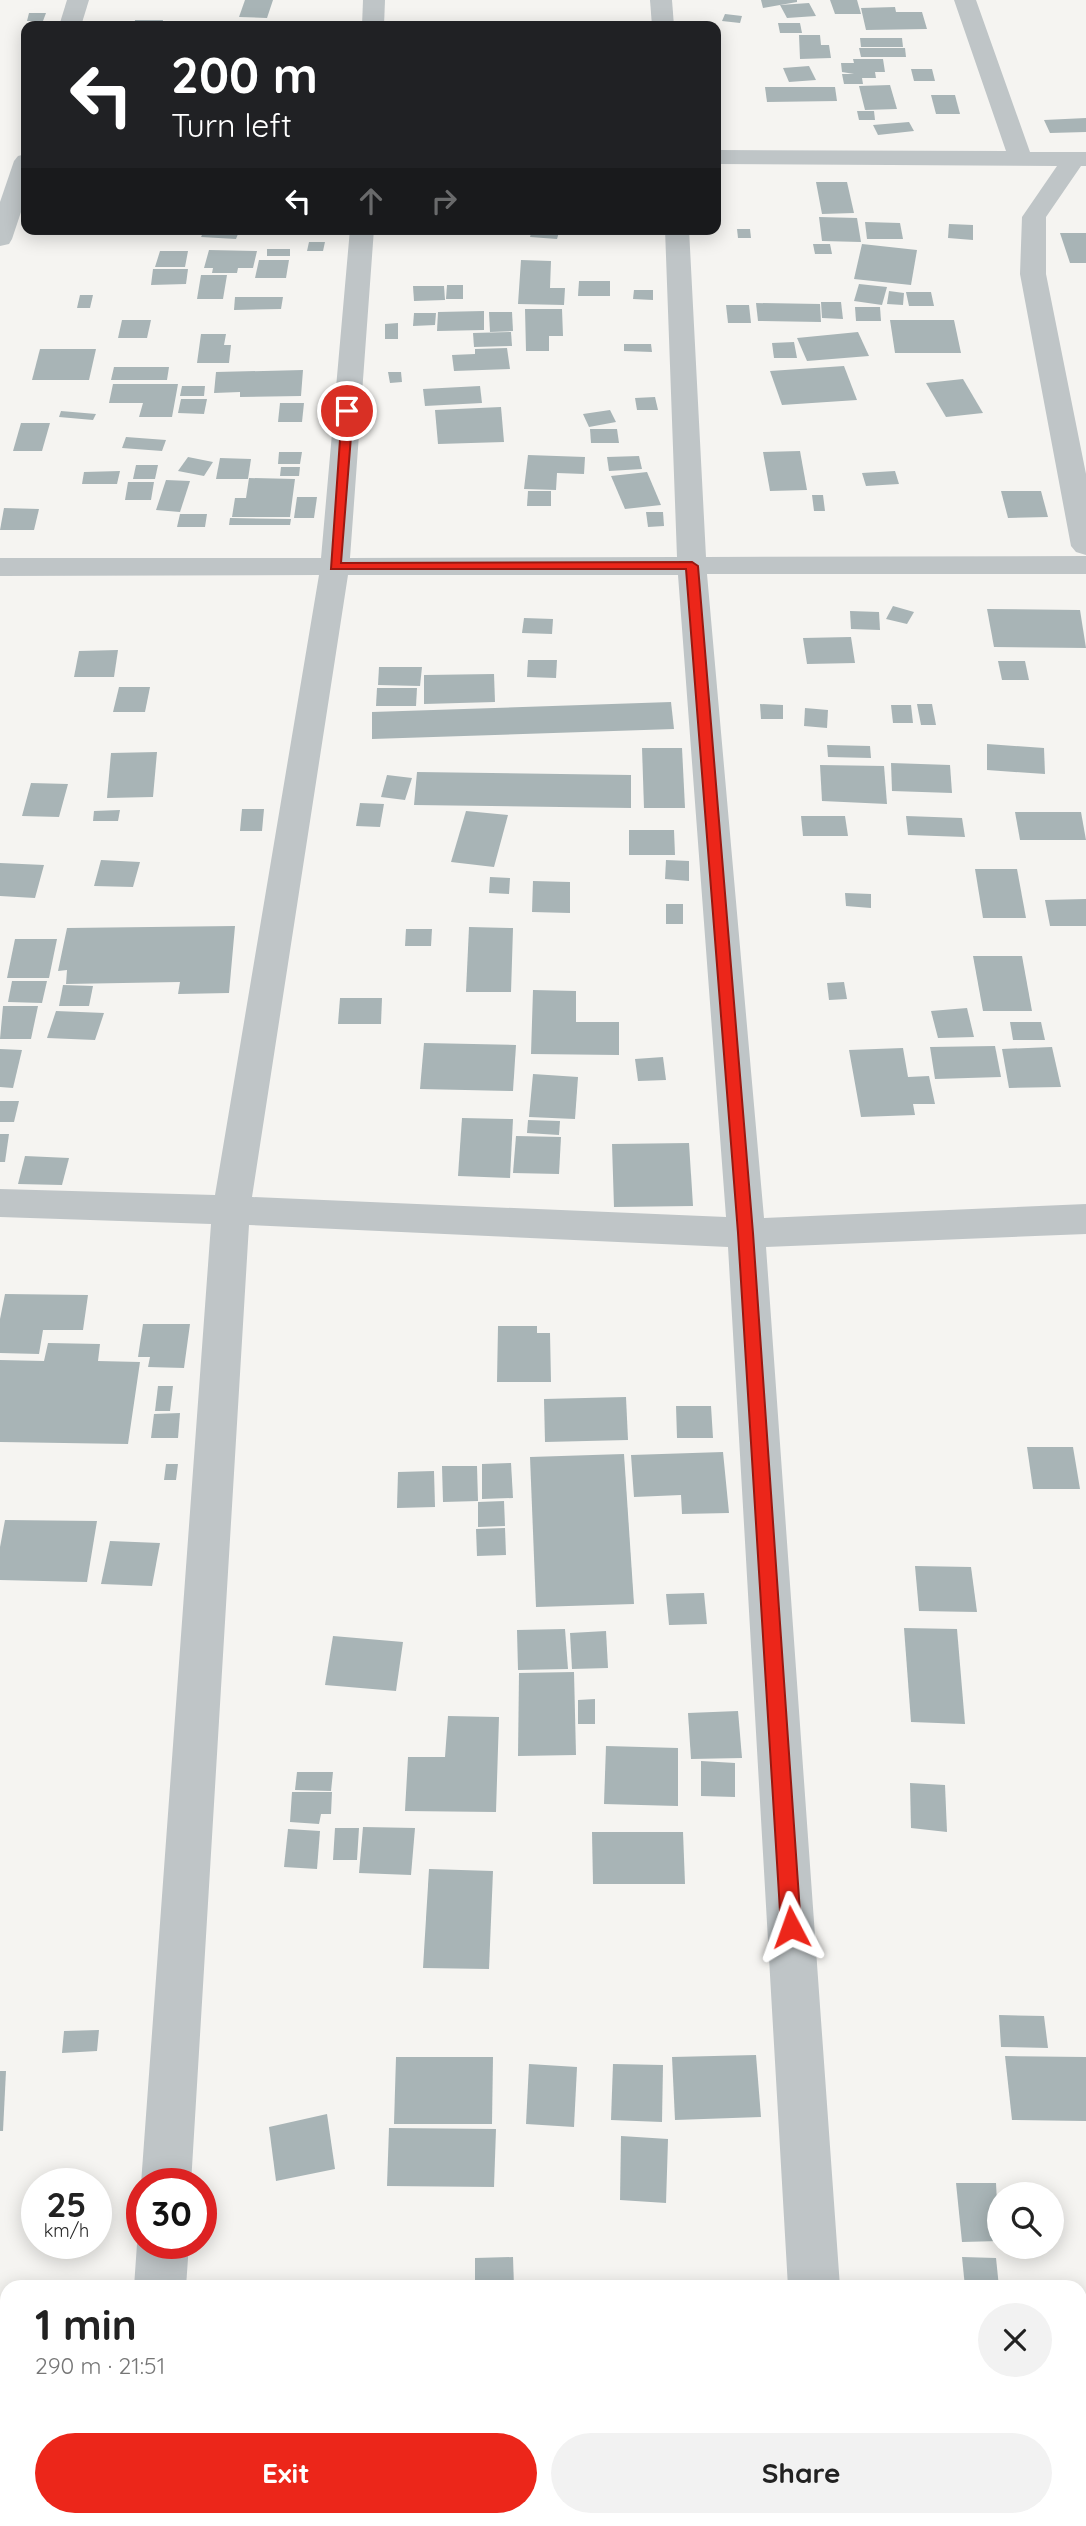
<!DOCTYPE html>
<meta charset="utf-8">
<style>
:root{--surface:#fff;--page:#f2f2f2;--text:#222;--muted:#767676;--accent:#ec261a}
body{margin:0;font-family:Quicksand,sans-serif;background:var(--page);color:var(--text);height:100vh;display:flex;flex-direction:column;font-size:26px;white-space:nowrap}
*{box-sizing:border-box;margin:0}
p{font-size:23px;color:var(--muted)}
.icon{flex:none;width:38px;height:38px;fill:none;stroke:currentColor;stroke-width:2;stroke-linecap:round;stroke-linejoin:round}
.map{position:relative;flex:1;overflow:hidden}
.details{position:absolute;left:0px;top:2280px;width:1087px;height:247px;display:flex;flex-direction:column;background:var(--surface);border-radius:21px 21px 0 0;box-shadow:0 4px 18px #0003}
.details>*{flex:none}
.banner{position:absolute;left:21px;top:21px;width:700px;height:214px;border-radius:14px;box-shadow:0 4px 18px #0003;background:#202124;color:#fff;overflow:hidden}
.controls{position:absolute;left:987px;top:2182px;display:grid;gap:14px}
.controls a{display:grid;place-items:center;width:77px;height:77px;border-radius:50%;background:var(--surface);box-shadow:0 4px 18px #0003;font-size:35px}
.speed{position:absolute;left:21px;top:2168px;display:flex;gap:14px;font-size:35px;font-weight:700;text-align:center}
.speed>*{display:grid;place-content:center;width:91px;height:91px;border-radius:50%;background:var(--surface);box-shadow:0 4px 18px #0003;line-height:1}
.speed small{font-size:18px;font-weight:400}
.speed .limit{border:10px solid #d22;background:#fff;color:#111}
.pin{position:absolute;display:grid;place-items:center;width:60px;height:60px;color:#fff;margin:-30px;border:4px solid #fff;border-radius:50%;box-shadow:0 2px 7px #0007}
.me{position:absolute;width:77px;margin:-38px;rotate:356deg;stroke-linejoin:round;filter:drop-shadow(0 0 5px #0008)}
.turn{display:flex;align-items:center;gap:24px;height:147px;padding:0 35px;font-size:32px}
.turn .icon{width:91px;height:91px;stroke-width:2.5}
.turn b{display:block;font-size:49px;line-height:60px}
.lanes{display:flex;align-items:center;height:66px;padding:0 35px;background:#0003;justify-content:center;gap:35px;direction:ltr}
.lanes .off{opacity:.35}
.round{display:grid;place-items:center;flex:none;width:74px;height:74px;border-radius:37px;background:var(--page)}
.summary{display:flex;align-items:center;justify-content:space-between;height:119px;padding:0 35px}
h1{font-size:42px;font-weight:700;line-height:52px}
.action{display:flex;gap:14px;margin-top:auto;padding:14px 35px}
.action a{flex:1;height:80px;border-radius:42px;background:var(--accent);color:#fff;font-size:28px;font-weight:700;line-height:80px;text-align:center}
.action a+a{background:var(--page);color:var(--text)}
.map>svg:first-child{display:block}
</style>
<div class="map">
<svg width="1086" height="2526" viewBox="0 0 1086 2526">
<rect width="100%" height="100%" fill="#f5f4f1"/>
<g fill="#a8b4b6">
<path d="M245,0h28l-6,18 -28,-1z"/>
<path d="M761,0h36v2l-34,6z"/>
<path d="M830,0h27l4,14h-26z"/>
<path d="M809,3l7,13 -29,2 -7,-13z"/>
<path d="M895,7l1,5h26l5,17 -61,1 -5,-22z"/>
<path d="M29,13h17l-3,8h-16z"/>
<path d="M725,14l17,2 -2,7 -18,-2z"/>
<path d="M135,20h28l-1,6h-28z"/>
<path d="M425,21h47l-1,5h-47z"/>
<path d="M778,23h22l2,10h-22z"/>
<path d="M799,35h21l1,10h8l2,13 -31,1z"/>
<path d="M860,38h42l1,9h-42z"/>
<path d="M859,48h46l1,9h-45z"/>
<path d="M853,59h30l2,13h-10l1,6h-14l1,6h-19l-2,-10h12l-12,-2 -1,-9h13z"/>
<path d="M809,66l7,14 -27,2 -6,-14z"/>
<path d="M911,69h21l3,12h-21z"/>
<path d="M890,85l7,24 -32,1 -6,-24z"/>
<path d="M765,87h70l2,14 -70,1z"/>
<path d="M931,95h24l5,19h-24z"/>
<path d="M857,111h17l1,9h-16z"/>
<path d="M1086,118v14l-36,1 -6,-13z"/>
<path d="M909,122l5,9 -36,4 -5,-10z"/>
<path d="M816,182h31l7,31 -32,1z"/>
<path d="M819,217l38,1 4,24 -39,-1z"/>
<path d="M865,222l35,1 3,16h-36z"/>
<path d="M949,224l24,1v15l-25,-2z"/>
<path d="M205,229h35l-4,10 -35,-2z"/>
<path d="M532,229h28l-3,10 -27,-2z"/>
<path d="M737,229h13l1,9h-13z"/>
<path d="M1060,233h26v30h-16z"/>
<path d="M309,242h16l-2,9h-16z"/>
<path d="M813,244h17l2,10h-17z"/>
<path d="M862,244l55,6 -6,35 -57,-6z"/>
<rect x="267" y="249" width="23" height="7"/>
<path d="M209,250l48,1 -4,17h-15l-1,5h-25l1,-5h-9z"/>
<path d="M160,251h28l-3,16h-30z"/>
<path d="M259,260h30l-3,18h-31z"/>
<path d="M521,260l30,1 -1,27h15l-1,17 -46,-1z"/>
<path d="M153,269h35l-2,15 -35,1z"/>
<path d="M201,275h26l-4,24h-26z"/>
<path d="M579,281h31v15h-32z"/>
<path d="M859,284l28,3 -5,18 -28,-4z"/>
<path d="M447,285h16v14h-17z"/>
<path d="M413,286h31l1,14 -31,1z"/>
<path d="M634,290h19v10l-20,-1z"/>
<path d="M889,291l15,2 -1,12 -16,-1z"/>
<path d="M906,292h25l3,14h-25z"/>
<path d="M80,295h13l-3,13h-13z"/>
<path d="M235,297h48l-2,12 -47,1z"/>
<path d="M821,302h20l2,17 -21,-1z"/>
<path d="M756,303l64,1 1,18 -63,-1z"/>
<path d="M726,305h23l2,18h-23z"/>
<path d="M855,307h25l1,14h-25z"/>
<path d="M525,309h37l1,27h-14v15h-23z"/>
<path d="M484,311v19l-47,1 1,-19z"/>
<path d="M489,312h23l1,19 -23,1z"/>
<path d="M414,313h22l-1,12 -22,1z"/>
<path d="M122,320h29l-4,18h-29z"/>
<path d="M890,320h64l7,33h-66z"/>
<path d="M398,323v16h-13v-15z"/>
<path d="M511,332l1,14 -38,1 -1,-14z"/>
<path d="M858,332l11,24 -62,5 -10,-23z"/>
<path d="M201,334h25l-2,11h7l-2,18h-32z"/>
<path d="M794,342l3,16h-23l-2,-15z"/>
<path d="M624,344h27l1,8 -28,-1z"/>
<path d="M507,348l3,21 -56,2 -2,-16 23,-1v-5z"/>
<path d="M40,349h56l-7,31h-57z"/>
<path d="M844,366l13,34 -75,5 -12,-34z"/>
<path d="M114,367h55l-2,13h-56z"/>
<path d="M303,370l-2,26 -61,1v-5l-26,1 2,-21z"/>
<path d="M388,372h13l1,10 -12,1z"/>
<path d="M963,379l20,34 -37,4 -20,-34z"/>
<path d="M113,384h65l-6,33h-33l4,-14h-34z"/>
<path d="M182,386h23l-1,10h-24z"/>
<path d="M480,386l2,17 -57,3 -2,-17z"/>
<path d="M655,397l3,13h-21l-2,-12z"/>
<path d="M181,399h26l-3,15 -26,-1z"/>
<path d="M280,403h24l-2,19h-24z"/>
<path d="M501,407l3,35 -66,2 -3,-34z"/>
<path d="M610,410l6,12 -27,5 -6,-13z"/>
<path d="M61,411l35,3 -3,6 -34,-3z"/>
<path d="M21,423h29l-8,28h-29z"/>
<path d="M590,429h27l2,14h-28z"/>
<path d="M126,437l40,3 -4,11 -40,-3z"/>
<path d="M800,451l7,39 -37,1 -7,-39z"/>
<path d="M279,452h23l-2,12h-22z"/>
<path d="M528,455l57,2 -1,17 -27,-1 -1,17 -32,-1z"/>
<path d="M639,456l3,13 -33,2 -2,-14z"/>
<path d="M188,457l25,5 -9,14 -26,-5z"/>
<path d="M220,458l31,1 -3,20h-32z"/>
<path d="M136,465h22l-3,14h-22z"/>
<path d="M281,467h19l-1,9h-19z"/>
<path d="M120,471l-3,13h-35l2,-12z"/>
<path d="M895,471l4,13 -33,2 -4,-13z"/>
<path d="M647,472l14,33 -36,4 -14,-33z"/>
<path d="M249,478l46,1 -5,38h-58l3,-19h11z"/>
<path d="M166,480l24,1 -10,31 -24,-2z"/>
<path d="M128,482h26l-3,18h-26z"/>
<path d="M528,491h23v15h-24z"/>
<path d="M1001,491h40l7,26 -40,1z"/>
<path d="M812,495h11l2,16h-11z"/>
<path d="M297,497h20l-3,21h-20z"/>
<path d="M4,508l35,1 -5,21h-34z"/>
<path d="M646,512h17l1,14 -16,1z"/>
<path d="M180,514h27l-2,13h-28z"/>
<path d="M230,518l61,1 -1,6h-61z"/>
<path d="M893,606l21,6 -7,12 -21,-5z"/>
<path d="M987,609l93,1 6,38 -92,-1z"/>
<path d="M850,611l29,1 1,18 -29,-1z"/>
<path d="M524,618l29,1 -1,15 -30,-1z"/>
<path d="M851,637l4,26 -48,1 -4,-26z"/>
<path d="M118,650l-4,27h-40l5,-26z"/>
<path d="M528,660h29l-1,18 -29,-1z"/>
<path d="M998,661h27l4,19h-27z"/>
<path d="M379,667h43l-2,19 -42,-1z"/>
<path d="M494,674l1,28 -71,2v-29z"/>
<path d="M119,687h31l-5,25h-32z"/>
<path d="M377,688h40l-1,18h-40z"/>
<path d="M671,702l3,27 -302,10v-27z"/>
<path d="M760,704l23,1v14h-22z"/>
<path d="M917,704h15l4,21h-15z"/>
<path d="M891,705h20l2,18h-20z"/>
<path d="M805,708l23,2 -1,18 -23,-2z"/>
<path d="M987,744l57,4 1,26 -58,-4z"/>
<path d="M827,745l43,1 1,12 -43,-1z"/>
<path d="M642,748h40l3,60h-41z"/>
<path d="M157,752l-4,45 -46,1 4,-45z"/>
<path d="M891,763l59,2 2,28 -60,-2z"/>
<path d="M820,765l64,1 3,38 -65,-3z"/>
<path d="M417,772l214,3v33l-217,-3z"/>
<path d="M387,775l25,3 -7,22 -24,-3z"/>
<path d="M31,783l37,1 -9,33 -37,-1z"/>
<path d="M360,803l24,1 -4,23 -24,-1z"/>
<path d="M242,809h22l-2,22h-22z"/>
<path d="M120,810l-2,11h-25l1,-10z"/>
<path d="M466,811l42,4 -14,52 -43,-5z"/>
<path d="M1015,812h66l5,28h-66z"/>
<path d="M801,816h44l3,20h-45z"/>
<path d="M906,816l56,2 3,19 -57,-2z"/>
<path d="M629,830h45l1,25h-46z"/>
<path d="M101,860l39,2 -7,25 -39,-1z"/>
<path d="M666,860l23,1v20l-24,-2z"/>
<path d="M0,863l44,2 -9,33 -35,-2z"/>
<path d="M975,869h42l9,49h-43z"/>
<path d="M490,877l20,1 -1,16 -20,-1z"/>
<path d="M533,881l37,1v31l-38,-1z"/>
<path d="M845,893l26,1v14l-25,-2z"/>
<path d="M1086,899v27h-36l-5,-26z"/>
<rect x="666" y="904" width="17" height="20"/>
<path d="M235,926l-6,67 -51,1 2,-12 -114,2 1,-14 -9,1 9,-43z"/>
<path d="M469,927l44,1 -2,64h-45z"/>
<path d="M406,929h26l-1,17h-26z"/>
<path d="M15,939h42l-8,39h-42z"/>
<path d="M973,956h49l10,55h-49z"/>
<path d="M12,981h35l-5,22 -34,-1z"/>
<path d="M844,982l3,17 -18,1 -2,-17z"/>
<path d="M63,985l30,1 -4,20h-30z"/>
<path d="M533,990l43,1v31h43v33l-88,-1z"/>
<path d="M340,998h42l-1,26h-43z"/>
<path d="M3,1006h35l-7,33h-31z"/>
<path d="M967,1008l7,29 -36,1 -7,-27z"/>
<path d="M56,1011l48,2 -9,27 -48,-2z"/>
<path d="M1010,1022h31l4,18h-32z"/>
<path d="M424,1043l92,2 -3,46 -93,-2z"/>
<path d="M995,1046l6,31 -66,2 -5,-32z"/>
<path d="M1052,1047l9,40 -52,1 -7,-39z"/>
<path d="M903,1048l5,29 21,-1 6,28h-22l2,11 -54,2 -12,-67z"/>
<path d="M0,1049l22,1 -9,38 -13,-1z"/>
<path d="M663,1057l3,23 -28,1 -3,-22z"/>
<path d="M533,1074l45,3 -3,42 -46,-2z"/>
<path d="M0,1101h19l-5,21h-14z"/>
<path d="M462,1118l51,1 -3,59 -52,-2z"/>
<path d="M528,1120l32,1 -1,14 -32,-2z"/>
<path d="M0,1134h9l-4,28h-5z"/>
<path d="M516,1136l45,1 -2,37 -46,-1z"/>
<path d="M689,1143l4,63 -79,1 -2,-63z"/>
<path d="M25,1156l44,2 -7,27 -44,-1z"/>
<path d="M5,1294l83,1 -5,35h-40l-4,24 -39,-1v-34z"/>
<path d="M143,1324h47l-6,44 -36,-1 2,-10h-12z"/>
<path d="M498,1326h39v7h13l1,49h-54z"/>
<path d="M48,1343l52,1 -2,17 42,1 -12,82 -128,-2v-82l44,1z"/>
<path d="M158,1386h15l-3,25h-15z"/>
<path d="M626,1397l2,43 -83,2 -1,-43z"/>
<path d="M676,1406h35l2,32h-36z"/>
<path d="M180,1413l-2,25h-27l3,-24z"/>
<path d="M1027,1447h46l7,42h-47z"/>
<path d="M723,1452l6,61 -47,1 -1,-19 -47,2 -3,-42z"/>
<path d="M624,1454l10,150 -98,3 -6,-150z"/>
<path d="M511,1463l2,35 -31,1v-35z"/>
<path d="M166,1464h12l-2,16h-12z"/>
<path d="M442,1466h35l1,35 -35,1z"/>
<path d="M434,1471l1,36 -38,1 1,-36z"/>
<path d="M504,1501l1,25 -27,1v-25z"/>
<path d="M5,1520l92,1 -10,61 -87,-2v-33z"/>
<path d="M505,1528l1,27 -29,1 -1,-27z"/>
<path d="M110,1541l50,2 -8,43 -51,-2z"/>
<path d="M915,1566l56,1 6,45 -58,-1z"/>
<path d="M704,1593l3,31 -38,1 -3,-31z"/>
<path d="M904,1628l53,1 8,95 -54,-2z"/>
<path d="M565,1629l3,40 -50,1 -1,-40z"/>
<path d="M606,1631l2,37 -36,1 -2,-36z"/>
<path d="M333,1636l70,6 -7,49 -71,-6z"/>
<path d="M574,1672l2,83 -58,1 1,-83z"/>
<path d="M595,1699v25h-17v-24z"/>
<path d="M738,1711l4,47 -51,1 -3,-46z"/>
<path d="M448,1716l51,1 -3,95 -91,-1 3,-54h37z"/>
<path d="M606,1746l72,2v58l-74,-2z"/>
<path d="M701,1761l34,2v34l-34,-1z"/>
<path d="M297,1772h36l-2,19 -36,-1z"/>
<path d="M910,1783l35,2 2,47 -36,-4z"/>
<path d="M292,1792h40l-1,22h-10l-2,10 -29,-2z"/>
<path d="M363,1827l52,1 -4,47 -52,-2z"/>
<path d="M335,1828h24l-2,32h-24z"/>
<path d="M288,1829l32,2 -3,38 -33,-2z"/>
<path d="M592,1832h91l2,52h-92z"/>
<path d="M429,1869l64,2 -4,98 -66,-1z"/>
<path d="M999,2015l45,1 4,32 -47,-1z"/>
<path d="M99,2030l-2,21 -35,2 2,-22z"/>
<path d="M756,2055l5,62 -86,3 -3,-63z"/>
<path d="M1005,2056l81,1v64l-74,-1z"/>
<path d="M396,2057h97l-1,67h-98z"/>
<path d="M529,2064l48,3 -3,60 -48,-3z"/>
<path d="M613,2064l50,1 -1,57 -51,-2z"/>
<path d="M0,2071h6l-3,60h-3z"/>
<path d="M327,2114l8,55 -59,12 -7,-54z"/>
<path d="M389,2128l107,1 -2,58 -107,-1z"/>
<path d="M621,2136l47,3 -2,64 -46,-3z"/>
<path d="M956,2183h40l3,58 -37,1z"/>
<path d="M513,2257l1,30h-39v-29z"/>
<path d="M962,2257l34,1 3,29h-34z"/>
</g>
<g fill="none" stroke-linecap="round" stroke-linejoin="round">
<g fill="#bfc5c7" fill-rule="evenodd">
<path d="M67,0h22l-8,26h-22z"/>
<path d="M363,0h22l-1,26h-22z"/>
<path d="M650,0h22l2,26h-22z"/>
<path d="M954,0h22l54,152h56v14h-5l-35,51v57l40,200v81l-10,-3 -5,-6 -51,-272 2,-57 35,-51 -341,-2v-14l290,1z"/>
<path d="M26,154v43l-14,42 -3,5 -9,2v-44l14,-41 4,-5z"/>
<path d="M350,229h24l-24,329 327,-1 -12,-328h24l17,328 380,-1v18h-379l57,644 322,-14v30l-320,13 74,1040h-52l-60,-1040 -479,-22 -58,959h-49v3l-1,-3 70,-960 -211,-7v-28l215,6 104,-620 -319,1v-18h321zM348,575h330l48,642 -474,-20z"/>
<path d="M142,2233v11h47l-3,43h-52l3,-43z"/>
<rect x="1080" y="2361" width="6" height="54"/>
<rect x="0" y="2378" width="7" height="54"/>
<rect x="133" y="2520" width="56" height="6"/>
</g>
</g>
<path fill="#ec261a" stroke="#991911" stroke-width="2" d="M347,408l6,3 -12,152 351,-1 6,4 55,667 48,694 -3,6 -7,3 -7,-3 -3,-6 -43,-694 -52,-664h-355l11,-158z"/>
</svg>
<div class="controls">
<a><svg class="icon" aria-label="search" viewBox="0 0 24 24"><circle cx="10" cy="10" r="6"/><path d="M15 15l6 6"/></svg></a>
</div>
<div class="speed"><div>25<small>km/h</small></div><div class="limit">30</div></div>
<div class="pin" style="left:347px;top:411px;background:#d93025"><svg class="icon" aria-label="arrive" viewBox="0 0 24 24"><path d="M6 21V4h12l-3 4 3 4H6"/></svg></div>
<svg class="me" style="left:791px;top:1927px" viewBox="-20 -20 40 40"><path d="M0-17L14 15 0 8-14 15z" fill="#ec261a" stroke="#fff" stroke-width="4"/></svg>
<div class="banner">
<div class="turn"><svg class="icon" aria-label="left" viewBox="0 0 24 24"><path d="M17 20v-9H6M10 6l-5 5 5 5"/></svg><div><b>200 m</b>Turn left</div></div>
<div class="lanes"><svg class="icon" aria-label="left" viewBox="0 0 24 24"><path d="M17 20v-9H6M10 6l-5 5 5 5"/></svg><svg class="icon off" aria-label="ahead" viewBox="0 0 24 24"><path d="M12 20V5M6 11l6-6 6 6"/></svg><svg class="icon off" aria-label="right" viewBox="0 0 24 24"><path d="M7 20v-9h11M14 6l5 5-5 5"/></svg></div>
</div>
<section class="details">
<div class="summary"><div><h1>1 min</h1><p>290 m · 21:51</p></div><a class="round"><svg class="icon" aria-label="close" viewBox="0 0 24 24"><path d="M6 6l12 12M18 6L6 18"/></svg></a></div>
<div class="action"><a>Exit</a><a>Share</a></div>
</section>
</div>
